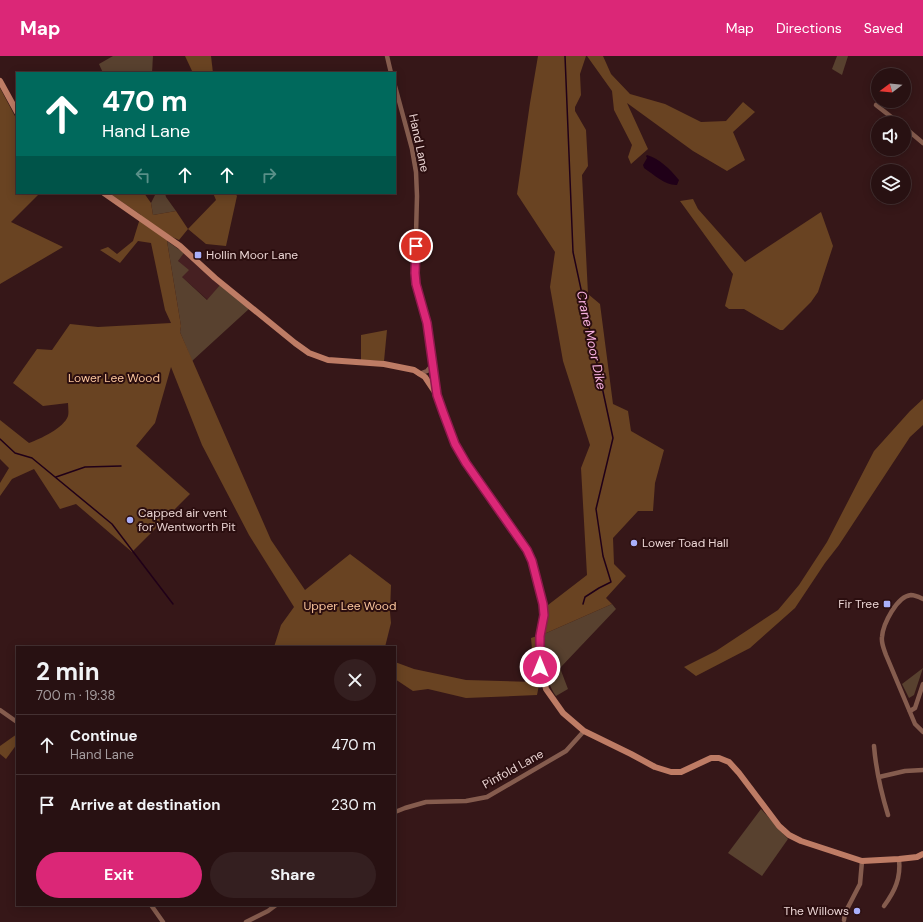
<!DOCTYPE html>
<meta charset="utf-8">
<style>
:root{--surface:#281112;--page:#341f20;--text:#f1f3f6;--muted:#a59d9f;--line:#443132;--accent:#db2777}
body{margin:0;font-family:"DM Sans",sans-serif;background:var(--page);color:var(--text);height:100vh;display:flex;flex-direction:column;font-size:15px;white-space:nowrap}
*{box-sizing:border-box;margin:0}
p{font-size:13px;color:var(--muted)}
.icon{flex:none;width:22px;height:22px;fill:none;stroke:currentColor;stroke-width:2;stroke-linecap:round;stroke-linejoin:round}
.map{position:relative;flex:1;overflow:hidden}
.drawer{position:absolute;left:16px;top:590px;width:380px;height:260px;display:flex;flex-direction:column;background:var(--surface);border-radius:0px;box-shadow:0 2px 10px #0003,0 0 0 1px var(--line)}
.drawer>*{flex:none}
.banner{position:absolute;left:16px;top:16px;width:380px;height:122px;border-radius:0px;box-shadow:0 2px 10px #0003,0 0 0 1px var(--line);background:#00695c;color:#fff;overflow:hidden}
.needle{width:26px;rotate:254deg}
.tools{position:absolute;left:871px;top:12px;display:grid;gap:8px}
.tools a{display:grid;place-items:center;width:40px;height:40px;border-radius:50%;background:var(--surface);box-shadow:0 2px 10px #0003,0 0 0 1px var(--line);font-size:20px}
.pin{position:absolute;display:grid;place-items:center;width:34px;height:34px;color:#fff;margin:-17px;border:2px solid #fff;border-radius:50%;box-shadow:0 1px 4px #0007}
.me{position:absolute;width:44px;margin:-22px;rotate:0deg;stroke-linejoin:round;filter:drop-shadow(0 0 3px #0008)}
.turn{display:flex;align-items:center;gap:14px;height:84px;padding:0 20px;font-size:18px}
.turn .icon{width:52px;height:52px;stroke-width:2.5}
.turn b{display:block;font-size:28px;line-height:34px}
.lanes{display:flex;align-items:center;height:38px;padding:0 20px;background:#0003;justify-content:center;gap:20px;direction:ltr}
.lanes .off{opacity:.35}
.round{display:grid;place-items:center;flex:none;width:42px;height:42px;border-radius:21px;background:var(--page)}
.overview{display:flex;align-items:center;justify-content:space-between;height:68px;padding:0 20px}
h1{font-size:24px;font-weight:700;line-height:30px}
.cta{display:flex;gap:8px;margin-top:auto;padding:8px 20px}
.cta a{flex:1;height:46px;border-radius:24px;background:var(--accent);color:#fff;font-size:16px;font-weight:700;line-height:46px;text-align:center}
.cta a+a{background:var(--page);color:var(--text)}
ul{padding:0;list-style:none}
li{display:flex;align-items:center;gap:12px;height:60px;padding:0 20px;border-top:1px solid var(--line)}
li div{flex:1}
li b{display:block;font-size:15px}
li em{font-style:normal}
header{display:flex;align-items:center;gap:24px;box-sizing:border-box;height:56px;padding:0 20px;background:var(--accent);color:#fff}
header strong{font-size:19px}
nav{display:flex;gap:22px;margin-inline-start:auto;font-size:14px}
.map>svg:first-child{display:block}
</style>
<header>
<strong>Map</strong>
<nav><a>Map</a><a>Directions</a><a>Saved</a></nav>
</header>
<div class="map">
<svg width="923" height="866" viewBox="0 0 923 866">
<rect width="100%" height="100%" fill="#361718"/>
<path fill="#462022" d="M184,197l36,32 -12,15 -26,-23 -4,-16z"/>
<g fill="#58412f">
<path d="M113,0h40l-1,17h-49l-4,-9z"/>
<path d="M837,0h11l-6,19 -10,-6z"/>
<path d="M156,137h9l1,4 10,14 -23,4 -2,-12z"/>
<path d="M167,185l17,12 -6,8 11,9 -7,7 25,23 13,-15 30,23 -58,53 -12,-29 1,-6z"/>
<path d="M612,548l4,5 -56,59 8,21 -12,7c-13,-19 -13,-40 -12,-62z"/>
<path d="M923,612l-9,27 -5,3 -7,-14z"/>
<path d="M761,753l27,30 -26,37 -34,-23z"/>
</g>
<g fill="#694322">
<path d="M185,0h26l2,17h-20z"/>
<path d="M538,0h48l-6,18 1,21 -6,12v4l11,19 2,36 -6,9 6,119 12,10 13,100 15,7 3,20 33,19 -9,33 -2,28h-15l-25,27 1,26 12,12 -20,22 6,6 -68,30 4,-29 39,-30 -6,-107 9,-23 -27,-84 -13,-74 5,-35 -38,-58 13,-91z"/>
<path d="M587,0h16l8,18 19,20 35,10 36,18 25,-1 17,-19 12,10 -22,20 12,28 -18,11 -34,-20 -66,-48 21,46 -17,15 -3,-7 4,-12 -18,-35 -2,-19z"/>
<path d="M0,32l17,32v73h23l-29,29 52,25 -63,37z"/>
<path d="M109,137h35l7,10 2,12 23,-4 12,18 28,-29 -3,-7h22l2,3 -11,50 -20,-2 -18,-15 -9,11 -9,-4 -3,5 14,85 -1,6 91,208 34,50 45,-36 41,31 -1,27 1,11 -6,24h-111l7,-22 13,-18 -45,-72 -47,-90 -31,-78 -16,56 -19,23 54,48 -58,58 -56,-48 -16,5 -26,-40 -22,10 -12,17v-13l9,-15 -9,-9v-39l29,23c11,-4 35,-15 39,-27 1,-4 0,-9 0,-13l-25,3 -30,-23 24,-34 15,1 18,-26 28,3 73,-4 -6,-13 -14,-67 -13,-2 -18,22 -20,-13 8,-3 9,7 16,-13 8,-26z"/>
<path d="M693,143l5,10 47,53 76,-50 12,34 -15,46 -7,10 -28,28h-3l-36,-21h-15l-4,-3 8,-32 -53,-73z"/>
<path d="M387,274l-3,31 -23,-1v-25z"/>
<path d="M923,343v26l-13,12 -71,108 -14,18 -30,45 -45,40 -54,28 -12,-9 32,-16 62,-41 21,-25 28,-43 47,-91 36,-40z"/>
<path d="M537,580l1,32 2,12 -3,15 -71,3 -38,-9 -15,2 -18,-12v-17l19,7 52,11 69,2 -4,-44z"/>
<path d="M17,678v10l-11,15 -6,-5v-8z"/>
</g>
<path fill="#200018" d="M647,99c13,4 23,14 32,25l-2,5c-11,1 -24,-11 -33,-17l-1,-3 4,-7 -1,-2z"/>
<g fill="none" stroke-linecap="round" stroke-linejoin="round">
<g stroke="#200018" stroke-width="1.5">
<path d="M565,0l8,196 40,186 -17,71 7,47 8,26 -12,6 -14,9 -2,7"/>
<path d="M0,383l15,14 17,5 80,66 61,80"/>
<path d="M56,421l29,-10 36,-1"/>
</g>
<g stroke="#855c4e" stroke-width="4.5">
<path d="M387,0l4,17"/>
<path d="M395,30l17,63 4,23 1,24 -2,77 3,20 6,20 6,29 7,53"/>
<path d="M876,49l23,18"/>
<path d="M904,71l19,16"/>
<path d="M419,318l8,-3 6,-7"/>
<path d="M923,543c-4,-2 -8,-4 -12,-4 -14,1 -28,29 -29,42 -1,6 2,12 4,18l29,69 8,8"/>
<path d="M0,654l17,12"/>
<path d="M910,655l5,-3 8,-24"/>
<path d="M874,690c2,24 7,46 14,69"/>
<path d="M879,721l26,-6 18,-1"/>
<path d="M395,756l10,-4 21,-6 40,-1 21,-4 79,-46 18,-20"/>
<path d="M151,849l12,17"/>
<path d="M884,850c11,-15 17,-28 15,-47"/>
<path d="M844,864l1,-7 15,-29 2,-23"/>
<path d="M246,866l22,-11 8,-6"/>
</g>
<g stroke="#be7c65" stroke-width="6">
<path d="M0,25l17,31"/>
<path d="M104,137l76,53 35,32 80,65 14,10 19,7 56,4 30,6 11,7 12,18 18,49 10,19 62,87 5,11 11,43 1,11 -4,20 1,32 5,22 17,24 21,18 47,23 24,13 16,5h10l30,-14h8l10,4 10,11 40,53 10,9 12,6 61,20 37,-2 18,-2 6,-3"/>
</g>
</g>
<g fill="none" stroke-linecap="round" stroke-linejoin="round">
<g stroke="#8e194d" stroke-width="10">
<path id="route" d="M416,190l-1,27 1,11 11,39 10,72 6,17 12,32 11,19 61,87 5,11 11,43 1,11 -4,21v31"/>
</g>
<use href="#route" stroke="#db2777" stroke-width="7"/>
</g>
<g fill="#aab0fb" stroke="#2b0e0f" stroke-width="1.5">
<rect x="194" y="195" width="8" height="8" rx="2"/>
<circle cx="130" cy="464" r="4"/>
<circle cx="634" cy="487" r="4"/>
<rect x="883" y="544" width="8" height="8" rx="2"/>
<circle cx="857" cy="855" r="4"/>
</g>
<g text-anchor="middle" stroke-width="4" stroke-linejoin="round" paint-order="stroke">
<g font-size="12" fill="#ead4d3" stroke="#2b0e0f">
<text transform="translate(419 87) rotate(78)" y="4">Hand Lane</text>
<text transform="translate(513 713) rotate(-29)" y="4">Pinfold Lane</text>
</g>
<g font-size="12" fill="#ead4d3" stroke="#2b0e0f" text-anchor="start">
<text x="206" y="203">Hollin Moor Lane</text>
<text x="138" y="461">Capped air vent<tspan x="138" dy="14">for Wentworth Pit</tspan></text>
<text x="642" y="491">Lower Toad Hall</text>
<text x="879" y="552" text-anchor="end">Fir Tree</text>
<text x="849" y="859" text-anchor="end">The Willows</text>
</g>
<g font-size="12" fill="#fac59c" stroke="#2b0e0f">
<text x="114" y="326">Lower Lee Wood</text>
<text x="350" y="554">Upper Lee Wood</text>
</g>
<g font-size="13" font-style="italic" fill="#f8b1e0" stroke="#2b0e0f">
<text transform="translate(592 284) rotate(78)" y="5">Crane Moor Dike</text>
</g>
</g>
</svg>
<div class="tools">
<a><svg class="needle" viewBox="-14 -14 28 28"><path d="M0-13l5 13h-10z" fill="#e53935"/><path d="M0 13l5-13h-10z" fill="#a59d9f"/></svg></a>
<a><svg class="icon" aria-label="sound" viewBox="0 0 24 24"><path d="M4 9h4l5-4v14l-5-4H4zM17 9q2 3 0 6"/></svg></a>
<a><svg class="icon" aria-label="layers" viewBox="0 0 24 24"><path d="M12 4l9 5-9 5-9-5zM3 14l9 5 9-5"/></svg></a>
</div>
<div class="pin" style="left:416px;top:190px;background:#d93025"><svg class="icon" aria-label="arrive" viewBox="0 0 24 24"><path d="M6 21V4h12l-3 4 3 4H6"/></svg></div>
<svg class="me" style="left:540px;top:611px" viewBox="-20 -20 40 40"><circle r="17" fill="#db2777" stroke="#fff" stroke-width="3"/><path d="M0-11L8 9 0 5-8 9z" fill="#fff"/></svg>
<div class="banner">
<div class="turn"><svg class="icon" aria-label="ahead" viewBox="0 0 24 24"><path d="M12 20V5M6 11l6-6 6 6"/></svg><div><b>470 m</b>Hand Lane</div></div>
<div class="lanes"><svg class="icon off" aria-label="left" viewBox="0 0 24 24"><path d="M17 20v-9H6M10 6l-5 5 5 5"/></svg><svg class="icon" aria-label="ahead" viewBox="0 0 24 24"><path d="M12 20V5M6 11l6-6 6 6"/></svg><svg class="icon" aria-label="ahead" viewBox="0 0 24 24"><path d="M12 20V5M6 11l6-6 6 6"/></svg><svg class="icon off" aria-label="right" viewBox="0 0 24 24"><path d="M7 20v-9h11M14 6l5 5-5 5"/></svg></div>
</div>
<section class="drawer">
<div class="overview"><div><h1>2 min</h1><p>700 m · 19:38</p></div><a class="round"><svg class="icon" aria-label="close" viewBox="0 0 24 24"><path d="M6 6l12 12M18 6L6 18"/></svg></a></div>
<ul>
<li><svg class="icon" aria-label="ahead" viewBox="0 0 24 24"><path d="M12 20V5M6 11l6-6 6 6"/></svg><div><b>Continue</b><p>Hand Lane</p></div><em>470 m</em></li>
<li><svg class="icon" aria-label="arrive" viewBox="0 0 24 24"><path d="M6 21V4h12l-3 4 3 4H6"/></svg><div><b>Arrive at destination</b></div><em>230 m</em></li>
</ul>
<div class="cta"><a>Exit</a><a>Share</a></div>
</section>
</div>
